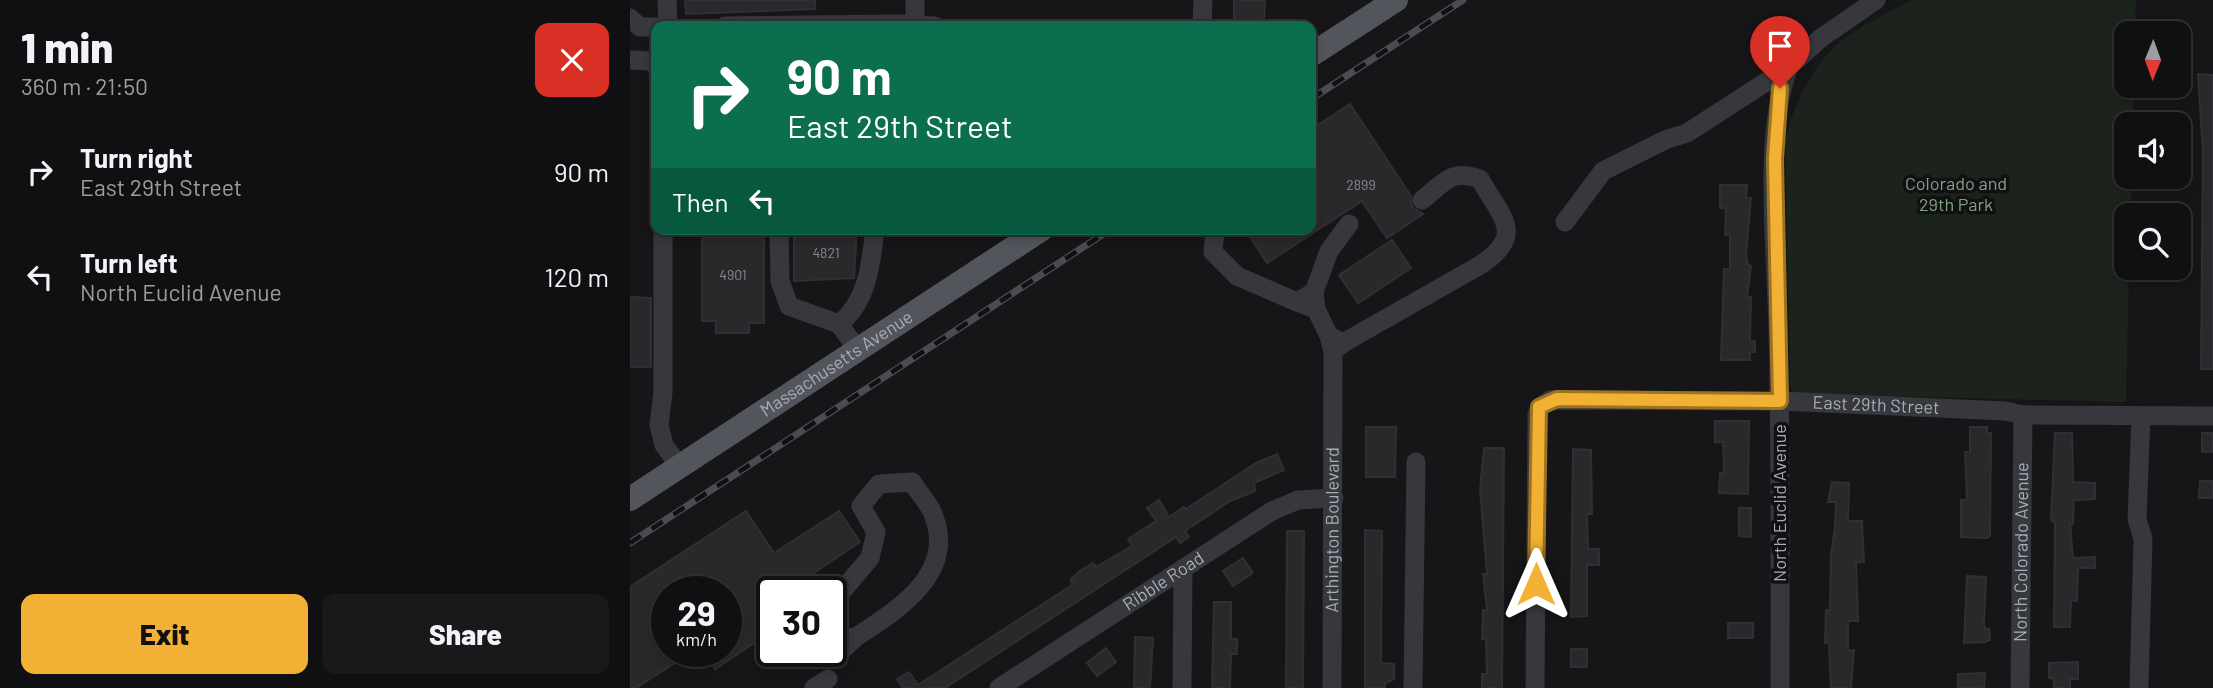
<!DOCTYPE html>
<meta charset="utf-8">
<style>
:root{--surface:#101012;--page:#19191b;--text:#f1f3f6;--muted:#9c9d9f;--line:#303032;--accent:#f2b134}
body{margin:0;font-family:Barlow,sans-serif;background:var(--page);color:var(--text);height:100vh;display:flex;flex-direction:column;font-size:26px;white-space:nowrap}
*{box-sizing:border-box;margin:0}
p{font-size:23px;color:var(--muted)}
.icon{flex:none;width:38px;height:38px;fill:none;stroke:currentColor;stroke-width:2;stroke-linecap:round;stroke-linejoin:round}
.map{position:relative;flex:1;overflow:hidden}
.details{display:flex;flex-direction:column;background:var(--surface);width:630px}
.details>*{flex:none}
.hud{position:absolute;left:21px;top:21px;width:665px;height:214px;border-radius:14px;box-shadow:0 4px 10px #0003,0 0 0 2px var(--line);background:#0b6e4f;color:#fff;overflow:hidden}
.needle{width:46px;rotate:181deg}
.controls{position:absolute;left:1484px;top:21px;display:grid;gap:14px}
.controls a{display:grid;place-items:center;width:77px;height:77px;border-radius:14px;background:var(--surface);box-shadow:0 4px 10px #0003,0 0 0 2px var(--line);font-size:35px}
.speed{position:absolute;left:21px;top:576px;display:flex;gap:14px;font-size:35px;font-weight:700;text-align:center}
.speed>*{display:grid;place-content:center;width:91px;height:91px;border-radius:50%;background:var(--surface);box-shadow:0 4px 10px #0003,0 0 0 2px var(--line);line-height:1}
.speed small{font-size:18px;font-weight:400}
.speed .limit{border:4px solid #111;border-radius:10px;background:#fff;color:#111}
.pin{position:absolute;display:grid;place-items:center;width:60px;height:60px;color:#fff;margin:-72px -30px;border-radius:50% 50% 50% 0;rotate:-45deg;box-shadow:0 0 7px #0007}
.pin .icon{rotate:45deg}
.me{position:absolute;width:77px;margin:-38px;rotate:0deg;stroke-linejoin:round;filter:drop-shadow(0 0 5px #0008)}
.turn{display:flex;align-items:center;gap:24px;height:147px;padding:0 21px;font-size:32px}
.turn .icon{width:91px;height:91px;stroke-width:2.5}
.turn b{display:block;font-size:49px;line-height:60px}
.then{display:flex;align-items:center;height:66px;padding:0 21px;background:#0003;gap:14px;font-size:26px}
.round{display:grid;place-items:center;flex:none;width:74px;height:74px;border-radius:14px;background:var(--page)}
.headline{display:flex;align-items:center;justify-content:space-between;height:119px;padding:0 21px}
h1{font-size:42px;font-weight:800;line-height:52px}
.action{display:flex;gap:14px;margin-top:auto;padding:14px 21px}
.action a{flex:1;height:80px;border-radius:14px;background:var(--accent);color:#111;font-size:28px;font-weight:800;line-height:80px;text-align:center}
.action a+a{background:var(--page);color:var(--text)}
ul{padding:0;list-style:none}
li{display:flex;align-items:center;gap:21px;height:105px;padding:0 21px}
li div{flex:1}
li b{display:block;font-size:26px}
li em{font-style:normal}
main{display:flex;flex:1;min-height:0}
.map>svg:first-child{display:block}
</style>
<main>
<section class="details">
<div class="headline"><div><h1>1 min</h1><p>360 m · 21:50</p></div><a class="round" style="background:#d93025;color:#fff"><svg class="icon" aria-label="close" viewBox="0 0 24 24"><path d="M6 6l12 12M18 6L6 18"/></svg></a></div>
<ul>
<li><svg class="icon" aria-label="right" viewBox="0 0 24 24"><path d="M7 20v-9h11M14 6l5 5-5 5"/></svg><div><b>Turn right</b><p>East 29th Street</p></div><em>90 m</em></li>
<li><svg class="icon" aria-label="left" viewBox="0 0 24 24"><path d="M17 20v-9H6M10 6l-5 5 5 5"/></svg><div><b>Turn left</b><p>North Euclid Avenue</p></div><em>120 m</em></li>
</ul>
<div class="action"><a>Exit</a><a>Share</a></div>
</section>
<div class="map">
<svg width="1583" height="688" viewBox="0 0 1583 688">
<rect width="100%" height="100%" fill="#161618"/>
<path fill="#1c231d" d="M1282,0h224l-1,33h-9v53h8l-1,38h-7v53h6l-1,38h-5v53h3l-3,134 -327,-8 -7,-3 -2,-8 -5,-243c9,-36 29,-79 60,-102 20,-15 45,-26 67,-38z"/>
<g fill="#29292c" stroke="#303034" stroke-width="2">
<path d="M55,0h130v9l-129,5z"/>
<path d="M604,0h31l-1,22h-30z"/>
<path d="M1568,74l15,1v294h-12l2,-216z"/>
<path d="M720,104l61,92 1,11 11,7 -36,24 -25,-37 -95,62 -22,-34h66v-88l7,-5 -6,-7z"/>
<path d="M1090,185h27l-1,13h5l-5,56 2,11 3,1 -4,31h4l-1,44h5v11h-5v8h-29l3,-91h6v-34h-5l1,-27h-6z"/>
<path d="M72,229h62v94h-15v10h-33v-12h-14z"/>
<path d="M164,229h63l-3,49 -60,3z"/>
<path d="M762,240l19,28 -53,35 -19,-28z"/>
<path d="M0,297l21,1v69h-21z"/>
<path d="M1085,421h34l-1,73 -29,-1 1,-20h4l-1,-31h-8z"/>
<path d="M736,427h30l-1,50h-29z"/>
<path d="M1340,427h17v6h4l-1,103 -3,2 -26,-1v-37h6l-2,-48h5z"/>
<path d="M1425,433h17l1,49 22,1v16l-21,1 -1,24h-3l3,34 22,-1v11h-17l-1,33 -6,-1 -1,27h-16l1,-104 -4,-3z"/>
<rect x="1572" y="433" width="11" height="19"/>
<path d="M854,448h20l-2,240h-20v-14h5l-1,-35h-4l1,-29h4l-4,-36h4l-7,-84z"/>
<path d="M943,449l18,1 1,64h-5l1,35h11v16h-12v51l-16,1z"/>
<path d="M647,454l7,16 -30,13 1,8 -25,10 -45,30 4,6 -9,6 -4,-6 -231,151h-42l-6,-9 12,-7 9,13 154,-100 -1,-6 10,-9 12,-7 3,4 36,-21 -4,-7 28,-18 -9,-13 12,-8 10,17 15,-10 2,2 70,-46z"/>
<path d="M1570,481h13v17h-14z"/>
<path d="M1202,482l17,1 -1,38h14l2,41h-8l2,59h-10v30l6,-1 -3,38h-20l-2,-45h-4l1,-33h4l1,-55 4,-28 1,-25h-8z"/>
<path d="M1109,508h12v29l-12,-1z"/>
<path d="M116,511l28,42 65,-42 21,31 -75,50h-13v8l-10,6 10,14v11l-57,38 -12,-18h23v-59h-59v59h26l-57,37h-6v-101z"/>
<path d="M735,530l17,1 -1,132 13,1v15l-9,4v5h-20z"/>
<path d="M657,531h17l-1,157h-17z"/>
<path d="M613,558l10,15 -20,13 -10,-15z"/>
<path d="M1337,576l19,1 -2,47 1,5h4l1,11 -5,2 -21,1z"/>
<path d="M584,602h17v37h6v15h-6l-1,34h-18z"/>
<rect x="1098" y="623" width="25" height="15"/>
<path d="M505,637l18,1 -3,50h-16z"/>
<path d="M476,648l10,14 -19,14 -10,-13z"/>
<rect x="941" y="649" width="16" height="18"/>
<path d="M1448,662v17h-8v9h-16v-9l-5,-1v-15z"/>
<path d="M1355,673l-1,15h-26v-14z"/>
</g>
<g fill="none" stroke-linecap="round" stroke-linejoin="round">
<g stroke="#37383d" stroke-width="19">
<path d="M37,0l1,26"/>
<path d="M285,0v25"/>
<path d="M0,18l10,9h16"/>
<path d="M95,26l173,-2 37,2"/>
<path d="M572,26l1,-26"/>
<path d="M0,60l22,1 4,6"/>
<path d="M935,222l38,-51 62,-31 22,-7 102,-66 32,-29 55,-38"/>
<path d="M33,229v163l-4,33 5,20 16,22"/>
<path d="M149,229l1,52 9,25 50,18 19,26"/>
<path d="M585,229l-2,23 24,24 60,26"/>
<path d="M684,292l15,-41 20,-27"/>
<path d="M686,309l-2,-17 -17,10 19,7 13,27"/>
<path d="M209,324c29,-23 32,-61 36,-95"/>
<path d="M713,343l139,-79c44,-30 19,-47 -2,-85 -30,-10 -35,3 -58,21"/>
<path d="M201,604l39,-46 6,-26 -15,-26 18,-22 33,-2c6,10 17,21 21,32 24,59 -34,95 -77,123"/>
<path d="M201,640l25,-3 -22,21"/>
<path d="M184,688l14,-9"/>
<path id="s1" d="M369,688l273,-177 26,-11 36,-2"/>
<path d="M552,688l1,-119"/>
<path id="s2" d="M702,688l1,-337 10,-8 -14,-7 4,15"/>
<path d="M783,688l3,-226"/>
<path id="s3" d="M905,688l2,-274 3,-7 10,-7 230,1 225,10 18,4 190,1"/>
<path d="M1150,688c0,-119 1,-238 -2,-357 -1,-73 -16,-199 11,-264"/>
<path id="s4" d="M1390,688l3,-273"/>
<path d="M1509,688l4,-149 -6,-20 4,-103"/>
</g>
<g stroke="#53555c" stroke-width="24">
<path d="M681,55l85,-55"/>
<path id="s5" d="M0,499l412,-270"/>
</g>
<g stroke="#4a4c52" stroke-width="7">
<g id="rail">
<path d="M681,99l152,-99"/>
<path d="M0,543l481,-314"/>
</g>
</g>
<use href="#rail" stroke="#111113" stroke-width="4.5" stroke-dasharray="13" stroke-linecap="butt"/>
</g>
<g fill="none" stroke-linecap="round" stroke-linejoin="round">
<g stroke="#9d7322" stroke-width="18">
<path id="route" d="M906,584l3,-177 18,-8 223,2 -5,-242 5,-71"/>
</g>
<use href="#route" stroke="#f2b134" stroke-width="12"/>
</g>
<g text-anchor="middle" stroke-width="7" stroke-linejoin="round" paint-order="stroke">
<g font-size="14" fill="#888b94">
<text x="731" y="190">2899</text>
<text x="196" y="258">4821</text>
<text x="103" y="280">4901</text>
</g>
<g font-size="18" fill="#7fa381" stroke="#111113">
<text x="1326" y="190">Colorado and<tspan x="1326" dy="21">29th Park</tspan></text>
</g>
<g font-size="18" fill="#a8adb8" stroke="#111113">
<text dy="6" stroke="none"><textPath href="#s5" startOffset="247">Massachusetts Avenue</textPath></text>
<text dy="6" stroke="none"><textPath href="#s3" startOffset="620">East 29th Street</textPath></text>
<text transform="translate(1150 503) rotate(-90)" y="6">North Euclid Avenue</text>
<text dy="6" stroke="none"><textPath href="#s2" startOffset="158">Arthington Boulevard</textPath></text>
<text dy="6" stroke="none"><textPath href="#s4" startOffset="136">North Colorado Avenue</textPath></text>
<text dy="6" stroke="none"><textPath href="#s1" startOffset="196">Ribble Road</textPath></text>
</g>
</g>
</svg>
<div class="controls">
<a><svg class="needle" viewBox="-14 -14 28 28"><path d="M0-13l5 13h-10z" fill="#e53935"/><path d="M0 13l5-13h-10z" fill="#9c9d9f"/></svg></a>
<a><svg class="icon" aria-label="sound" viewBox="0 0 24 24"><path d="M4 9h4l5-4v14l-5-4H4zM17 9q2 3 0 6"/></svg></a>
<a><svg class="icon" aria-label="search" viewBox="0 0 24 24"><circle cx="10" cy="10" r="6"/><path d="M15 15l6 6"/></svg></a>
</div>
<div class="speed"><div>29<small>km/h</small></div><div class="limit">30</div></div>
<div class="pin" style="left:1150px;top:88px;background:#d93025"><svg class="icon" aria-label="arrive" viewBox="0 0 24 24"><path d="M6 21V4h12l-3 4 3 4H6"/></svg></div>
<svg class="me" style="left:906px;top:584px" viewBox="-20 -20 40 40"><path d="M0-17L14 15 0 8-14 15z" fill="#f2b134" stroke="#fff" stroke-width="4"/></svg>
<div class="hud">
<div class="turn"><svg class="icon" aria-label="right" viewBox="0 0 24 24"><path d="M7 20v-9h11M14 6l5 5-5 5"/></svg><div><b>90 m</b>East 29th Street</div></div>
<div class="then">Then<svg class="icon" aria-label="left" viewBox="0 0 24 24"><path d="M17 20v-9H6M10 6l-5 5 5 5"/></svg></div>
</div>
</div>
</main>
